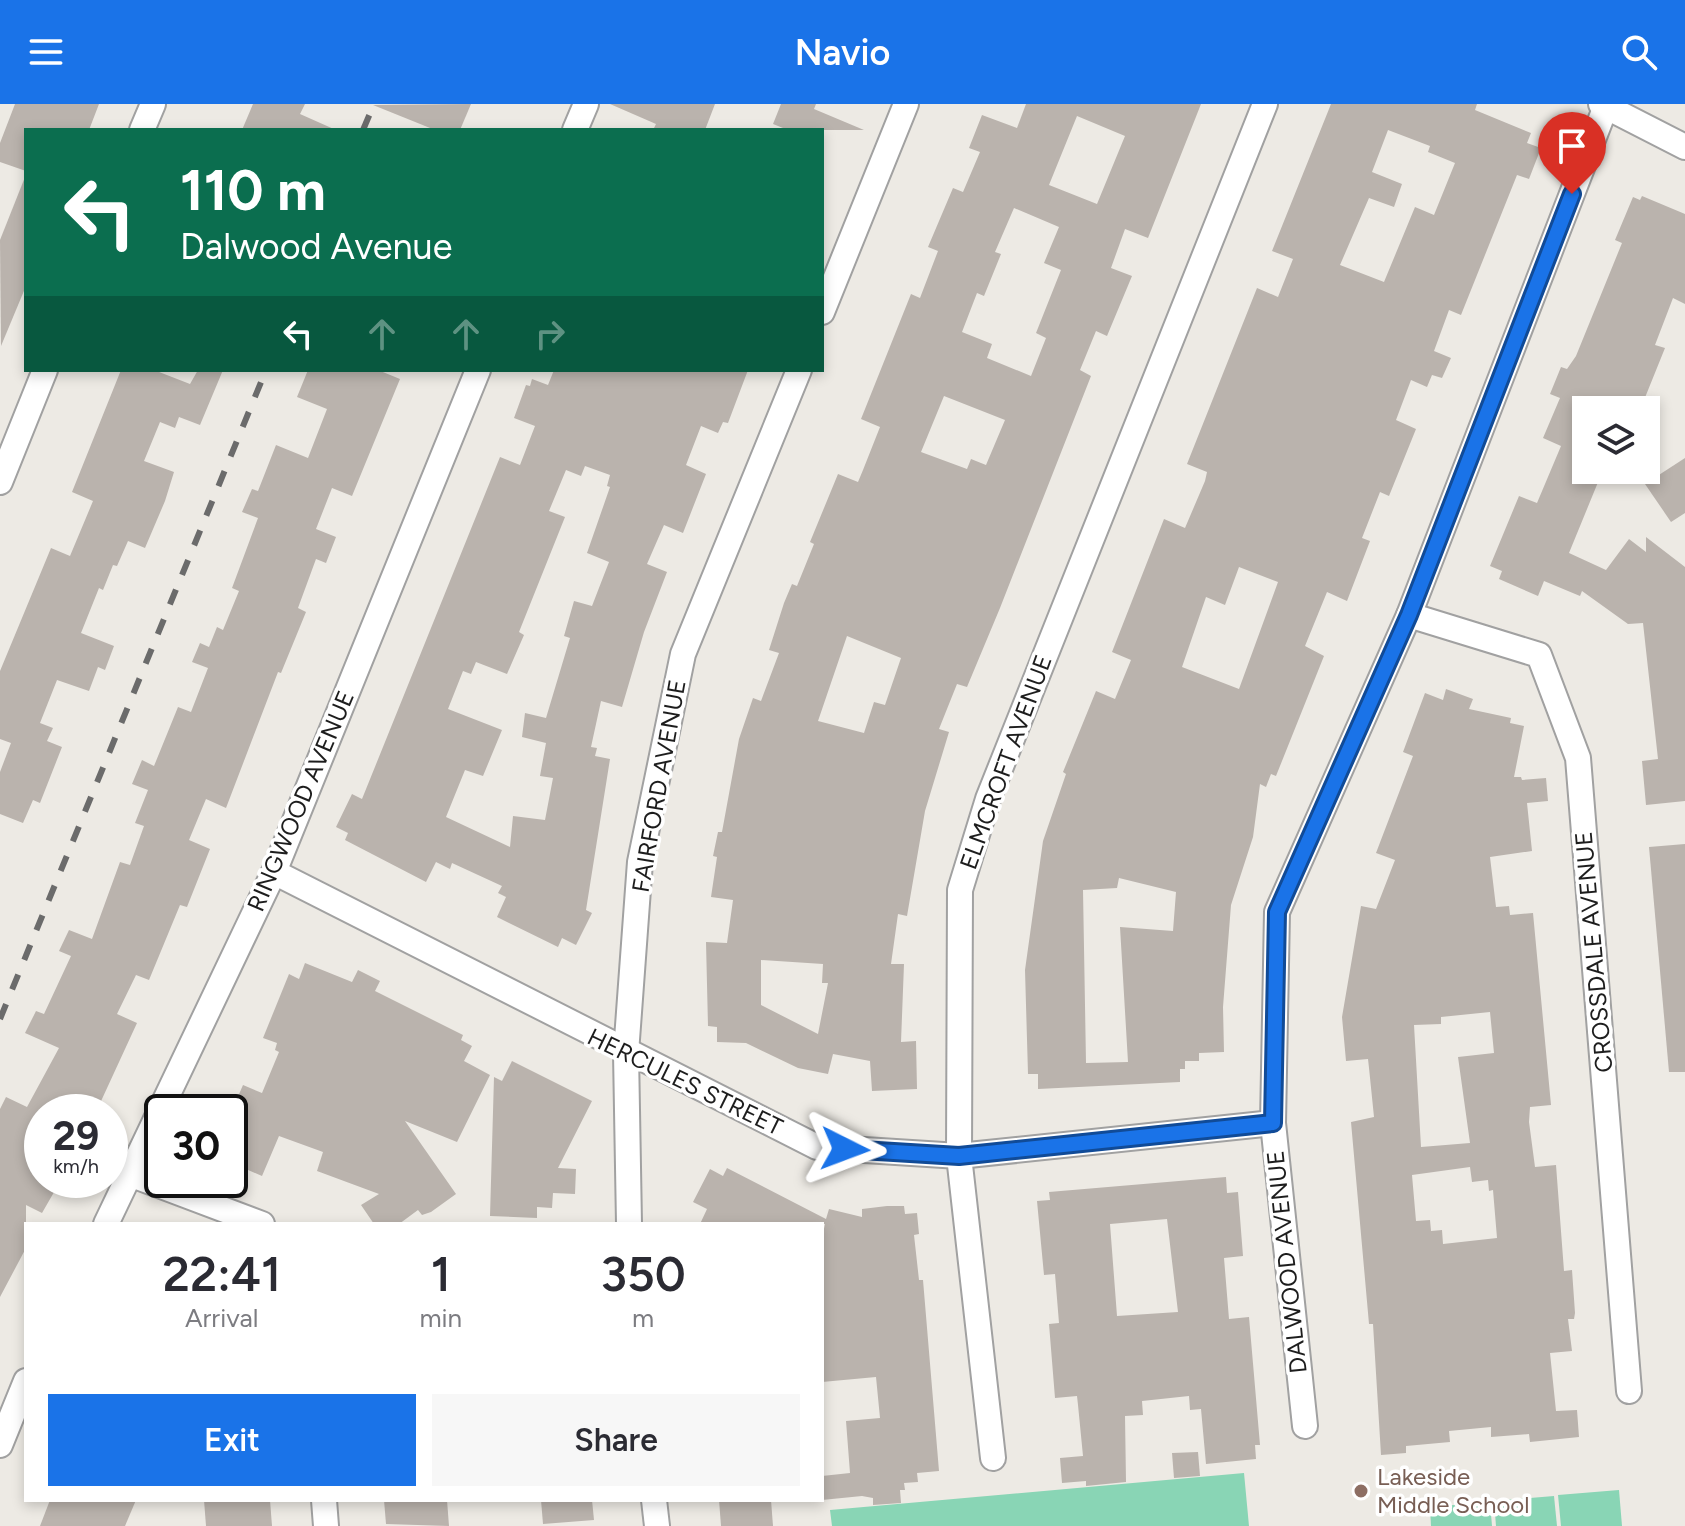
<!DOCTYPE html>
<style>
:root{--surface:#fff;--page:#f7f7f7;--text:#2b2b33;--muted:#7c7c81;--accent:#1a73e8}
body{margin:0;font-family:Figtree,sans-serif;background:var(--page);color:var(--text);height:100vh;display:flex;flex-direction:column;font-size:30px;white-space:nowrap}
*{box-sizing:border-box;margin:0}
p{font-size:26px;color:var(--muted)}
.icon{flex:none;width:44px;height:44px;fill:none;stroke:currentColor;stroke-width:2;stroke-linecap:round;stroke-linejoin:round}
.map{position:relative;flex:1;overflow:hidden}
.details{position:absolute;left:24px;top:1118px;width:800px;height:280px;display:flex;flex-direction:column;background:var(--surface);border-radius:0px;box-shadow:0 4px 12px #0003}
.details>*{flex:none}
.hud{position:absolute;left:24px;top:24px;width:800px;height:244px;border-radius:0px;box-shadow:0 4px 12px #0003;background:#0b6e4f;color:#fff;overflow:hidden}
.controls{position:absolute;left:1572px;top:292px;display:grid;gap:16px}
.controls a{display:grid;place-items:center;width:88px;height:88px;border-radius:0px;background:var(--surface);box-shadow:0 4px 12px #0003;font-size:40px}
.speed{position:absolute;left:24px;top:990px;display:flex;gap:16px;font-size:40px;font-weight:700;text-align:center}
.speed>*{display:grid;place-content:center;width:104px;height:104px;border-radius:50%;background:var(--surface);box-shadow:0 4px 12px #0003;line-height:1}
.speed small{font-size:20px;font-weight:400}
.speed .limit{border:4px solid #111;border-radius:12px;background:#fff;color:#111}
.pin{position:absolute;display:grid;place-items:center;width:68px;height:68px;color:#fff;margin:-82px -34px;border-radius:50% 50% 50% 0;rotate:-45deg;box-shadow:0 0 8px #0007}
.pin .icon{rotate:45deg}
.me{position:absolute;width:88px;margin:-44px;rotate:93deg;stroke-linejoin:round;filter:drop-shadow(0 0 6px #0008)}
.turn{display:flex;align-items:center;gap:28px;height:168px;padding:0 24px;font-size:36px}
.turn .icon{width:104px;height:104px;stroke-width:2.5}
.turn b{display:block;font-size:56px;line-height:68px}
.lanes{display:flex;align-items:center;height:76px;padding:0 24px;background:#0003;justify-content:center;gap:40px;direction:ltr}
.lanes .off{opacity:.35}
.eta{display:flex;justify-content:space-evenly;align-items:center;height:136px;text-align:center}
.eta b{font-size:48px;font-weight:600;line-height:56px}
.cta{display:flex;gap:16px;margin-top:auto;padding:16px 24px}
.cta a{flex:1;height:92px;border-radius:0px;background:var(--accent);color:#fff;font-size:32px;font-weight:600;line-height:92px;text-align:center}
.cta a+a{background:var(--page);color:var(--text)}
header{display:flex;justify-content:space-between;align-items:center;height:104px;padding:0 24px;background:var(--accent);color:#fff;font-size:36px;font-weight:600}
.map>svg:first-child{display:block}
</style>
<header><svg class="icon" aria-label="menu" viewBox="0 0 24 24"><path d="M4 6h16M4 12h16M4 18h16"/></svg>Navio<svg class="icon" aria-label="search" viewBox="0 0 24 24"><circle cx="10" cy="10" r="6"/><path d="M15 15l6 6"/></svg></header>
<div class="map">
<svg width="1685" height="1422" viewBox="0 0 1685 1422">
<rect width="100%" height="100%" fill="#edeae4"/>
<g fill="#89d5b5">
<path d="M1244,1369l5,53h-417l-2,-16z"/>
<path d="M1619,1386l3,36h-61l-3,-31z"/>
<path d="M1554,1392l3,30h-61l-2,-25z"/>
<path d="M1490,1398l2,24h-61l-1,-19z"/>
</g>
<g fill="#bab3ad" fill-rule="evenodd">
<path d="M15,0h84l-10,26h-63v41l-26,-9v-19z"/>
<path d="M253,0h52l-5,10 36,16h-94z"/>
<path d="M471,0l-11,26h-25l-62,-25z"/>
<path d="M610,0h105l-10,26h-52l3,-6z"/>
<path d="M781,0h35l-2,5 50,21h-76l-15,-6z"/>
<path d="M1026,0h175l-53,134 -23,-9 -14,39 21,8 -25,60 -11,-5 -16,39 11,6 -91,232 -33,79 -10,-3 -18,45 10,3 -24,79 -18,105 -9,-2 -7,50h13l-3,78 15,-1 1,48 -45,2 -2,-30 -37,-7 -5,20 -30,-6 -52,-25 -29,-1v-15l-9,-1 -2,-84 21,1 6,-43 -22,-3 6,-40 -4,-1 5,-24h4l17,-93 14,-41 8,3 18,-48 -10,-3 15,-47 8,-19 5,2 17,-42 -4,-2 28,-68 20,8 5,-12 17,-43 -19,-8 50,-125 9,4 18,-47 -10,-4 25,-59 10,4 17,-40 -11,-4 13,-33 35,13zM1077,12l48,20 -28,68 -48,-19zM1014,104l45,19 -15,36 17,7 -25,63 10,5 -15,38 -44,-18 5,-14 -30,-12 15,-39 7,3 17,-42 -6,-2zM944,292l61,24 -19,45 -15,-6 -4,10 -46,-17zM847,532l54,22 -16,47 -11,-3 -10,31 -46,-12zM761,856l62,4 -1,19h6l-10,51 -57,-29z"/>
<path d="M1331,0h146l-2,6 56,23 -4,10 14,5 -12,31 -12,-4 -56,140 -12,-5 -15,41 17,7 -9,20 -10,-3 -5,12 -16,-7 -15,40 20,9 -27,67 -9,-4 -18,46 8,3 -23,60 -20,-9 -22,54 19,10 -48,120 -5,-2 -5,13 -6,-3 -7,53 -22,68 -8,102 1,45 -25,1v8h-14v8h-5v13l-142,7v-15h-10l-3,-104 18,-129 23,-67 -3,-2 33,-81 19,8 16,-39 -19,-8 52,-133 21,9 20,-47 2,-9 -20,-8 70,-176 21,9 15,-38 -21,-8zM1388,26l42,16 -2,6 27,11 -21,52 -19,-8 -31,75 -44,-17 29,-67 25,9 8,-23 -30,-12zM1239,463l39,15 -39,107 -57,-22 24,-70 19,8zM1119,774l57,14 -3,39 -53,-4 8,135 -42,1 -3,-173 34,-2z"/>
<path d="M25,73l1,109 -25,60 -1,-106z"/>
<path d="M1642,92l43,18v90l-12,-6 -18,47 10,3 -25,62h-54v60h17l-34,83 37,17 23,-31 17,13v-15l39,30v234l-39,4 -4,-44 16,-2 -15,-136 -15,1 -46,-33 -2,5 -36,-15 -6,15 -39,-17 3,-8 -12,-5 29,-70 18,7 24,-57 -18,-8 17,-40 -10,-4 11,-27 6,2 9,-13 46,-113 -7,-3 18,-43 7,3z"/>
<path d="M121,266h33l36,14 8,-14h25l-23,55 -21,-8 -4,11 -15,-6 -16,39 30,11 -9,29 -20,47 -17,-7 -11,25 -4,-1 -10,25 -4,-2 -18,45 33,13 -9,24 -7,-3 -9,24 -32,-11 -17,43 13,5 -6,13 15,6 -22,56 -7,-3 -10,23 -23,-9v-42l11,-29 -11,-4v-68l51,-123 19,8 23,-55 -21,-9z"/>
<path d="M308,266h70l22,9 -48,117 -20,-8 -16,41 20,8 -10,26 -10,-4 -18,49 8,4 -25,61 -3,-1 -52,136 -20,-9 -17,41 21,9 -23,58 -7,-2 -31,75 -13,-5 -19,39 20,9 -41,89h-54v25l-11,20 11,5v18h19l-19,33 -16,-8v43l-26,49v-188l6,-12 21,10 32,-59 -34,-15 11,-22 8,3 27,-58 -12,-5 10,-21 23,9 28,-77 10,3 14,-39 -9,-3 13,-33 -16,-6 10,-24 12,6 24,-59 13,5 17,-44 -16,-6 8,-19 9,4 8,-20 6,3 16,-39 -7,-3 26,-70 -16,-6 10,-23 6,2 18,-46 32,13 19,-49 -30,-12z"/>
<path d="M554,266h194l-20,53 -5,-1 -5,11 -17,-7 -15,39 20,9 -23,59 -19,-8 -17,39 20,8 -23,60 -22,75 -21,-6 -10,46 6,1 -2,8 15,3 -24,151 6,3 -16,32 -14,-7 -4,9 -61,-30 9,-20 -8,-4 4,-7 -50,-23 -2,6 -14,-7 -10,20 -81,-42 3,-7 -12,-6 16,-33 10,5 138,-342 20,8 15,-39 -21,-8 12,-33 4,1 2,-7 16,6zM585,362l25,9 -3,11 3,1 -23,66 22,9 -17,44 -18,-5 -10,35 6,2 -24,80 -21,-5 -3,24 24,6 -6,33 13,2 -8,42 -32,-4 -3,31 -64,-30 19,-47 18,6 19,-46 -54,-21 15,-38 8,3 5,-12 31,12 17,-39 -5,-3 46,-115 -16,-6 17,-41 15,6z"/>
<path d="M1685,354v55l-14,9 -26,-38z"/>
<path d="M1446,585l27,10 -4,10 42,9 -1,5 14,3 -10,51h7l1,3 24,-2 2,23 -21,2 5,48 -42,6 6,50 13,-1 1,9 23,-2 18,192 -21,2 -1,15 6,45 21,-2 8,106 8,-1 3,43 -1,6h-6l4,32 -22,2 6,58 21,-1 2,27 -49,5 -1,-8 -38,3v-10l-42,4 1,11 -44,4v7l-25,2 -8,-131h-4l-18,-202 23,-5 -5,-49 -1,-9 -22,2 -4,-44 19,-111 15,3 19,-49 -19,-7 37,-97 -10,-4 22,-59 18,7zM1490,908l4,41 -36,4 12,86 -49,4 -7,-122 27,-1v-7zM1470,1063l2,15 16,-2 1,11 4,-1 4,48 -54,6 -1,-14 -11,1 -1,-11 -14,1 -4,-46z"/>
<path d="M1685,740v228h-16l-20,-225z"/>
<path d="M305,859l47,19 6,-12 22,11 -5,10 88,44 -2,5 11,6 -8,15 26,14 -33,67 -52,-21 51,73 -25,18 -9,3 -4,-5 -19,14h-25l-13,-19 18,-11 -62,-23 6,-19 -44,-16 -17,40 -32,-14v-47l13,-30 19,8 17,-41 -4,-2 2,-7 -14,-5 26,-64 10,5z"/>
<path d="M512,957l80,40 -34,67 18,1 -1,25 -22,-1 -1,15 -15,-1v11l-47,-2 4,-139 8,4z"/>
<path d="M727,1064l99,51 3,-10 33,8v-8l25,-3h17l1,8 12,-1 2,21 -5,1 5,45h4l16,191 -22,2 1,9 -14,1 1,7h-5l1,13 -28,2v-7l-11,-2 -40,4v-24l28,-3 -4,-52 34,-3 -4,-41 -54,5v-144l3,-14h-125l7,-15 -14,-7 17,-33 13,7z"/>
<path d="M1226,1073l1,16 11,-1 5,64 -19,2 5,61 20,-2 11,128h-5l1,14 -50,5 -5,-55 -11,1 -1,-14 -47,5 1,14 -18,1 1,66 -40,4v-5l-24,2 -2,-25 23,-2 -5,-51 -1,-9 -22,2 -6,-74 10,-1 -4,-49 -11,1 -7,-74 13,-1 -1,-8zM1167,1115l11,93 -61,4 -7,-92z"/>
<path d="M1198,1348l2,24 -26,2 -2,-25z"/>
<path d="M50,1396h86l-11,26h-85z"/>
<path d="M204,1396h66l2,26h-66z"/>
<path d="M384,1396h63l2,26 -63,-2z"/>
<path d="M541,1396h51l2,20 -51,4z"/>
<path d="M719,1396h52l2,26h-52z"/>
</g>
<g fill="none" stroke-linecap="round" stroke-linejoin="round">
<g stroke="#a1a1a1" stroke-width="28">
<g id="minor">
<path d="M1601,0l84,43"/>
<path d="M142,26l11,-26"/>
<path d="M575,26l11,-26"/>
<path d="M822,208l84,-208"/>
<path d="M0,378l45,-112"/>
<path d="M1409,511l130,40 39,103 51,633"/>
<path d="M274,768l543,275 142,9 314,-33"/>
<path d="M132,1071l130,49"/>
<path d="M106,1120l168,-352 204,-502"/>
<path d="M629,1120l-3,-171 14,-191 43,-208 116,-284"/>
<path d="M1305,1322l-32,-303 4,-211 132,-297 197,-509"/>
<path d="M0,1341l26,-64"/>
<path d="M993,1354l-34,-302 1,-266 28,-91 277,-695"/>
<path d="M324,1396l2,26"/>
<path d="M654,1396l3,26"/>
</g>
</g>
<use href="#minor" stroke="#fff" stroke-width="24"/>
<g stroke="#6b6b6b" stroke-width="6" stroke-dasharray="16 16" stroke-linecap="butt">
<path d="M363,26l11,-26"/>
<path d="M0,915l266,-649"/>
</g>
</g>
<g fill="none" stroke-linecap="round" stroke-linejoin="round">
<g stroke="#114b97" stroke-width="20">
<path id="route" d="M845,1045l114,7 314,-33 4,-211 132,-297 163,-421"/>
</g>
<use href="#route" stroke="#1a73e8" stroke-width="14"/>
</g>
<circle fill="#8d6e63" stroke="#fff" stroke-width="3" cx="1361" cy="1387" r="8"/>
<g text-anchor="middle" stroke-width="7" stroke-linejoin="round" paint-order="stroke">
<g font-size="24" fill="#1d1d1d" stroke="#fff">
<text transform="translate(1006 658) rotate(-70)" y="8">ELMCROFT AVENUE</text>
<text transform="translate(659 682) rotate(-80)" y="8">FAIRFORD AVENUE</text>
<text transform="translate(301 697) rotate(-67)" y="8">RINGWOOD AVENUE</text>
<text transform="translate(1594 848) rotate(-95)" y="8">CROSSDALE AVENUE</text>
<text transform="translate(685 978) rotate(26)" y="8">HERCULES STREET</text>
<text transform="translate(1287 1158) rotate(-96)" y="8">DALWOOD AVENUE</text>
</g>
<g font-size="24" fill="#785e54" stroke="#fff" text-anchor="start">
<text x="1377" y="1381">Lakeside<tspan x="1377" dy="28">Middle School</tspan></text>
</g>
</g>
</svg>
<div class="controls">
<a><svg class="icon" aria-label="layers" viewBox="0 0 24 24"><path d="M12 4l9 5-9 5-9-5zM3 14l9 5 9-5"/></svg></a>
</div>
<div class="speed"><div>29<small>km/h</small></div><div class="limit">30</div></div>
<div class="pin" style="left:1572px;top:90px;background:#d93025"><svg class="icon" aria-label="arrive" viewBox="0 0 24 24"><path d="M6 21V4h12l-3 4 3 4H6"/></svg></div>
<svg class="me" style="left:845px;top:1045px" viewBox="-20 -20 40 40"><path d="M0-17L14 15 0 8-14 15z" fill="#1a73e8" stroke="#fff" stroke-width="4"/></svg>
<div class="hud">
<div class="turn"><svg class="icon" aria-label="left" viewBox="0 0 24 24"><path d="M17 20v-9H6M10 6l-5 5 5 5"/></svg><div><b>110 m</b>Dalwood Avenue</div></div>
<div class="lanes"><svg class="icon" aria-label="left" viewBox="0 0 24 24"><path d="M17 20v-9H6M10 6l-5 5 5 5"/></svg><svg class="icon off" aria-label="ahead" viewBox="0 0 24 24"><path d="M12 20V5M6 11l6-6 6 6"/></svg><svg class="icon off" aria-label="ahead" viewBox="0 0 24 24"><path d="M12 20V5M6 11l6-6 6 6"/></svg><svg class="icon off" aria-label="right" viewBox="0 0 24 24"><path d="M7 20v-9h11M14 6l5 5-5 5"/></svg></div>
</div>
<section class="details">
<div class="eta">
<div><b>22:41</b><p>Arrival</p></div>
<div><b>1</b><p>min</p></div>
<div><b>350</b><p>m</p></div>
</div>
<div class="cta"><a>Exit</a><a>Share</a></div>
</section>
</div>
